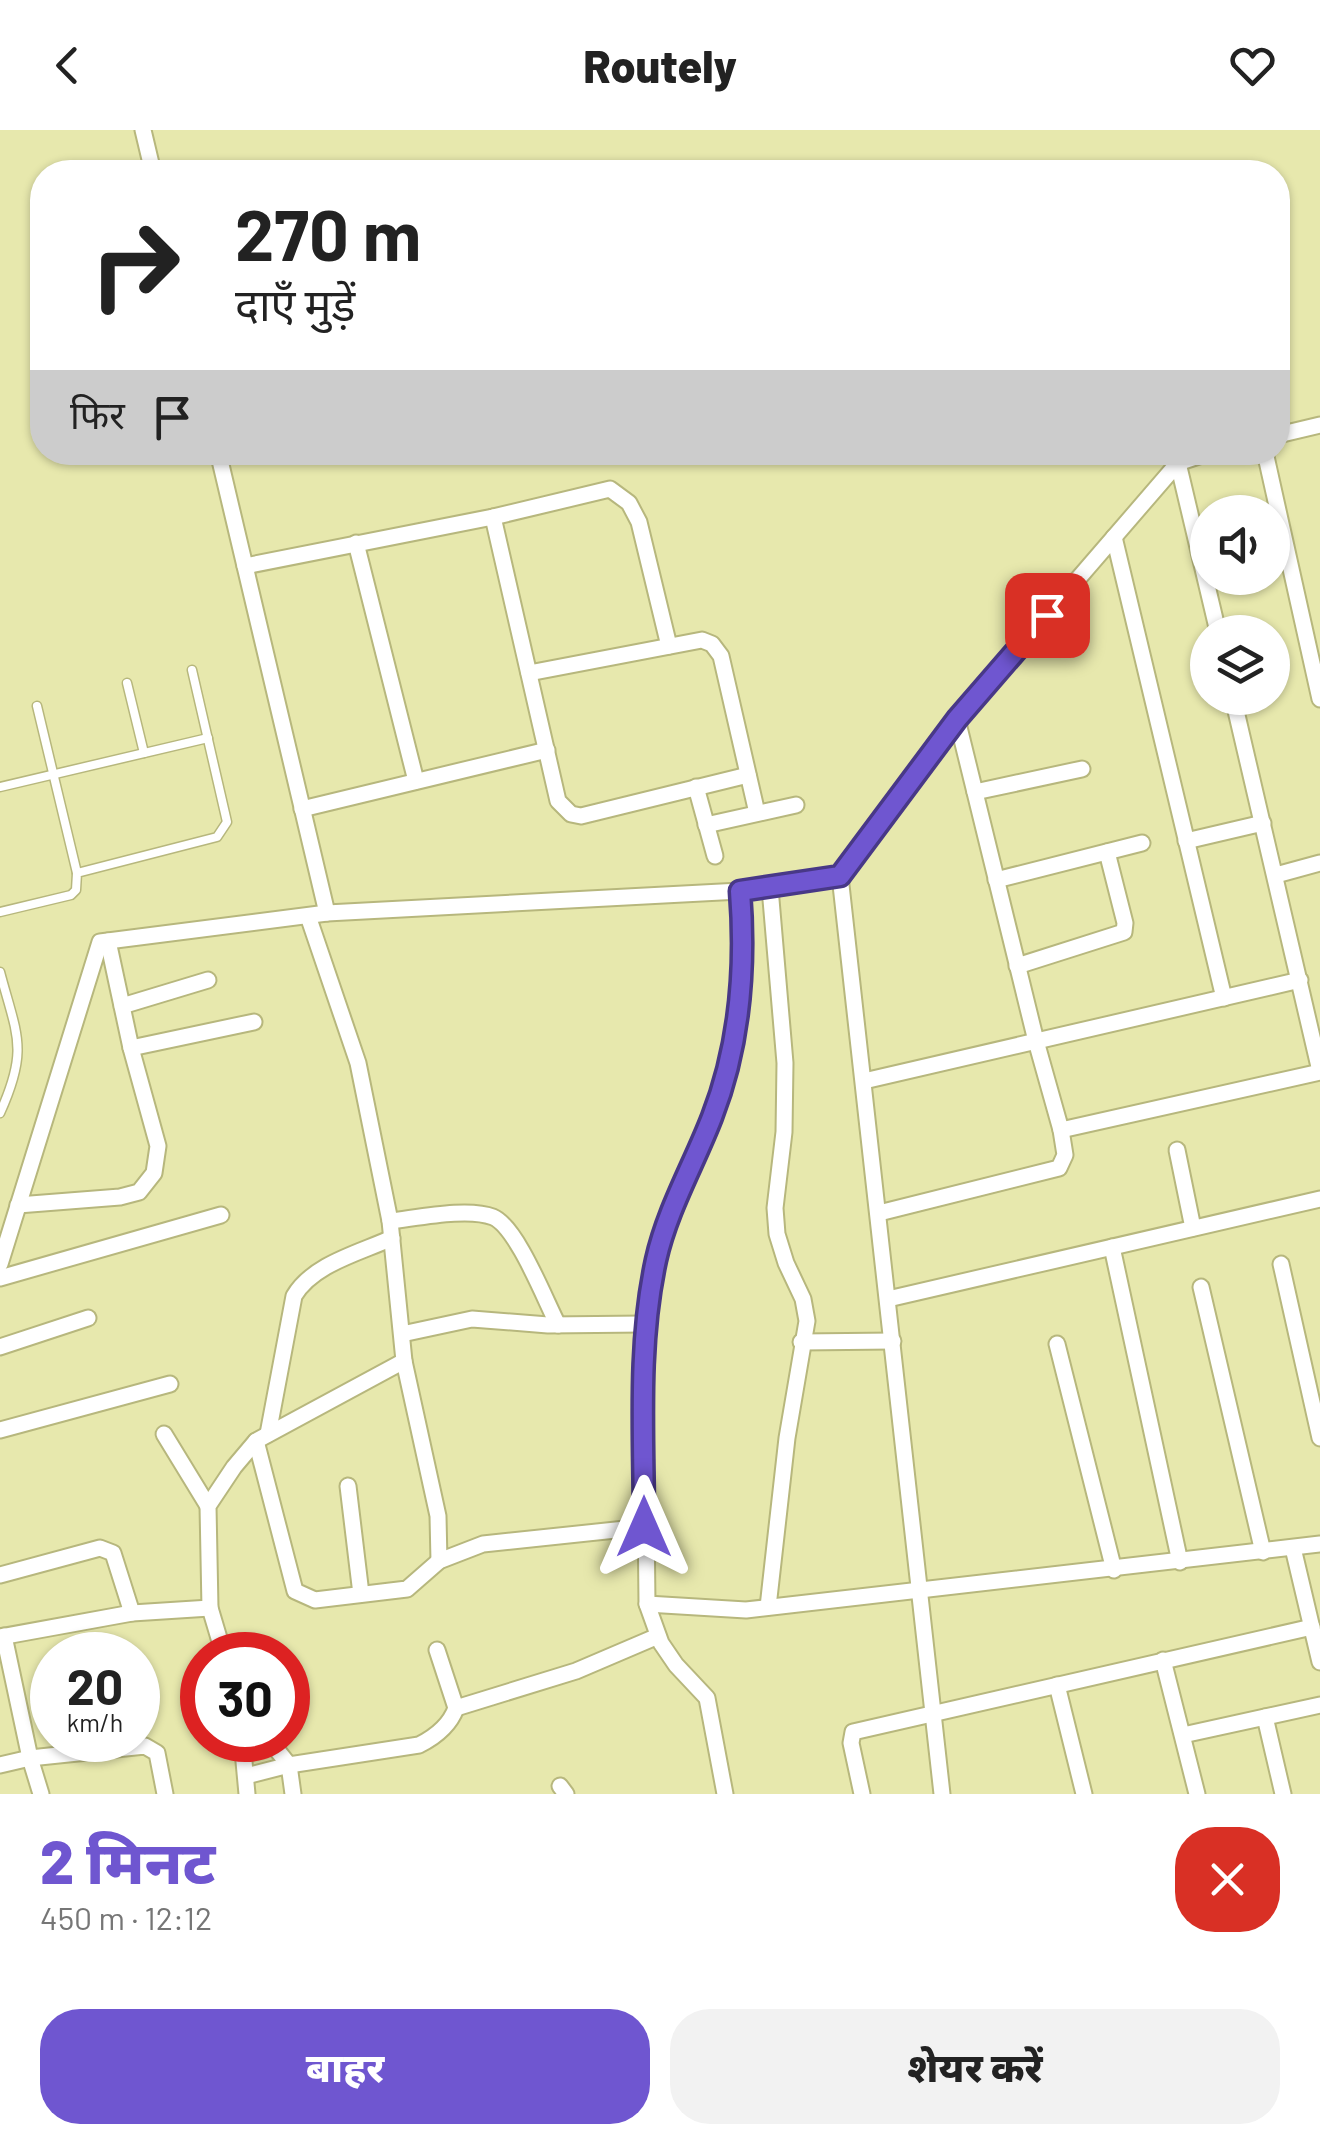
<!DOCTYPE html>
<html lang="hi">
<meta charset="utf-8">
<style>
:root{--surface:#fff;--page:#f2f2f2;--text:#222;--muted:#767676;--accent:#6f56d0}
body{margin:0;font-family:Barlow,"Noto Sans Devanagari",sans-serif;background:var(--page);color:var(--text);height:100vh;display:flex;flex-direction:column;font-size:38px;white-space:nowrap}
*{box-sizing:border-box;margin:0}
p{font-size:32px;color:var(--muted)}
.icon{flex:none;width:55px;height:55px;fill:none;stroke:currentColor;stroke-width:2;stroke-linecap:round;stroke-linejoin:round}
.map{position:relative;height:1664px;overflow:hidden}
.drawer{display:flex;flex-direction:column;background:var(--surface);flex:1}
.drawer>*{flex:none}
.hud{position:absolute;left:30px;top:30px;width:1260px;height:305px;border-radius:40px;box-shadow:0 2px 8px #0004;background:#fff;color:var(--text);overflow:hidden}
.fabs{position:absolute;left:1190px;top:365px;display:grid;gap:20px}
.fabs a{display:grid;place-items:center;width:100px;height:100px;border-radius:50%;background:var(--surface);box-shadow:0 2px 8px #0004;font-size:50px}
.speed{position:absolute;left:30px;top:1502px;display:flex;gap:20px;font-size:50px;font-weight:700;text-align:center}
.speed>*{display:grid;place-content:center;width:130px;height:130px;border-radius:50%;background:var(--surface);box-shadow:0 2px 8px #0004;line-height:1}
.speed small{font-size:25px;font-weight:400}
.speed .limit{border:15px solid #d22;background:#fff;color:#111}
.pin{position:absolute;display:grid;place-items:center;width:85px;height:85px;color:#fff;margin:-42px;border-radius:20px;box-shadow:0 5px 15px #0006}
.me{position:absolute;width:110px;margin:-55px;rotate:0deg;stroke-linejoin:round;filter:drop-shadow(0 0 8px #0008)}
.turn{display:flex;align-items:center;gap:35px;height:210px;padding:0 40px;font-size:45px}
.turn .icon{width:130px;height:130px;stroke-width:2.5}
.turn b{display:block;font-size:70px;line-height:85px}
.then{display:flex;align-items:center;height:95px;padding:0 40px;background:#0003;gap:20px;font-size:38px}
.round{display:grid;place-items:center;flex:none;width:105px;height:105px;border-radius:40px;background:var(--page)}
.summary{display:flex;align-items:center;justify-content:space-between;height:170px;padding:0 40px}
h1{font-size:60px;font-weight:800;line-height:75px;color:var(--accent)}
.primary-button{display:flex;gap:20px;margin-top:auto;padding:20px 40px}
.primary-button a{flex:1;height:115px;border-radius:40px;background:var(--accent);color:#fff;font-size:40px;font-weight:800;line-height:115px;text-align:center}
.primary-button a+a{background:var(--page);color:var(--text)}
header{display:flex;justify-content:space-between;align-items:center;height:130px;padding:0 40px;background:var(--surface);font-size:45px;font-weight:800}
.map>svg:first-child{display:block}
</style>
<header><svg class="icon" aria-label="back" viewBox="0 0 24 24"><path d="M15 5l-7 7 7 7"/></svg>Routely<svg class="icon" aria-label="heart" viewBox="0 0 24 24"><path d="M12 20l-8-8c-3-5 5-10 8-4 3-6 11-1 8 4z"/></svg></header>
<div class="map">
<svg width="1320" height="1664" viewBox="0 0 1320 1664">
<rect width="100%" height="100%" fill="#e7e8ad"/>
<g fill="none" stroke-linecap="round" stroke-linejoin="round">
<g stroke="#b7b77d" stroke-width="11">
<g id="service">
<path d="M127,553l17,70"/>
<path d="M37,576l40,167"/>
<path d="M0,657l208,-49"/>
<path d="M0,782l71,-17 5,-5 1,-17 140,-36 10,-15 -35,-152"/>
<path d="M0,842c17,64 29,77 0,141"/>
</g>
</g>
<g stroke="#b7b77d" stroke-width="19">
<g id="minor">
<path d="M143,0l10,42"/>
<path d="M1278,305l42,-10"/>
<path d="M218,322l109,461"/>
<path d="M1265,322l55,247"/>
<path d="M1178,333l40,169"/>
<path d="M493,387l65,284 13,13 10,2 167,-41"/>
<path d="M1114,407l110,461"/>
<path d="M356,413l60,238"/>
<path d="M245,436l248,-49 117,-28 19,14 10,19 30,124"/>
<path d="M529,543l173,-33 10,4 9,12 36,157"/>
<path d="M1233,568l87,373"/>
<path d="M957,589l79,322 25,89 259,-58"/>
<path d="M696,657l19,69"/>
<path d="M975,662l107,-23"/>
<path d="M302,679l245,-59"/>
<path d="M706,695l90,-20"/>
<path d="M1186,711l77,-18"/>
<path d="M1276,745l44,-12"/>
<path d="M840,746l102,918"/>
<path d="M996,750l146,-37"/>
<path d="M308,786l50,147 32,158 14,140 34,155 1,45"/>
<path d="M1017,836l107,-34 1,-9 -18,-71"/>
<path d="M122,876l86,-26"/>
<path d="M131,918l123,-26"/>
<path d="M864,951l436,-101"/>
<path d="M1177,1020l16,78"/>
<path d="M18,1075l102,-8 19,-5 15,-19 4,-27 -27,-98 -23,-107"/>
<path d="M879,1083l180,-45 6,-13 -4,-25"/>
<path d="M390,1091c27,-3 78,-14 103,-4 24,10 52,83 65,108"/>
<path d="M1112,1117l68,315"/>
<path d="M0,1134l100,-322 227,-29 413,-22 100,-15 117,-157 221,-256 33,-11"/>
<path d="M1281,1134l39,174"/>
<path d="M0,1148l221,-63"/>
<path d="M1201,1157l62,265"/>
<path d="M888,1169l432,-100"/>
<path d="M402,1204l70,-15 76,6 96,-1"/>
<path d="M801,1212l92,-1"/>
<path d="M1057,1214l57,226"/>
<path d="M0,1217l88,-29"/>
<path d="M0,1300l170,-46"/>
<path d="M164,1304l44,72"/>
<path d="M268,1304l26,-138c19,-32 65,-43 98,-58"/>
<path d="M256,1311l39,150 20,9 92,-11 32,-28 44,-17 161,-17"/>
<path d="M348,1356l13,108"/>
<path d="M1293,1418l27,114"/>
<path d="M0,1445l100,-27 13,5 19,60"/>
<path d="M647,1474l99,6 574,-66"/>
<path d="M768,1477l19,-169 20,-117 -4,-22 -17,-36 -9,-29 -2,-26 9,-76 1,-69 -15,-175"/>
<path d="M4,1506l26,122 11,36"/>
<path d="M0,1507l132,-24 78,-5"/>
<path d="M224,1525l-14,-47 -2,-102 26,-39 22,-26 148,-80"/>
<path d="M1163,1530l34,134"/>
<path d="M1057,1555l27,109"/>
<path d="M456,1578l120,-37 82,-35"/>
<path d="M1265,1587l18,77"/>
<path d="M1183,1605l137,-30"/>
<path d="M242,1610l5,54"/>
<path d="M269,1610l20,25 4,29"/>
<path d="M0,1635l30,-7 115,-12 12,7 8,41"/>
<path d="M246,1646l43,-11 130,-20c16,-8 31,-20 37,-37l-19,-58"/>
<path d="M560,1656l6,8"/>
<path d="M725,1664l-18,-96 -31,-33 -15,-22 -14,-39 -3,-280 13,-70 56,-140 17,-60 12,-71 -2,-92"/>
<path d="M862,1664l-11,-51 2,-11 459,-105"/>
</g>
</g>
<use href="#service" stroke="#fff" stroke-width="8"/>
<use href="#minor" stroke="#fff" stroke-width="15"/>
</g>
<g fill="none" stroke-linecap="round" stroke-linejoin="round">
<g stroke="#483887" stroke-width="25">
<path id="route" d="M644,1397c0,-89 -7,-180 12,-267 11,-50 38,-96 56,-143 28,-72 34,-150 28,-226l100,-15 117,-157 90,-104"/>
</g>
<use href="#route" stroke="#6f56d0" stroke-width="18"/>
</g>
</svg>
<div class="fabs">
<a><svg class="icon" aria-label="sound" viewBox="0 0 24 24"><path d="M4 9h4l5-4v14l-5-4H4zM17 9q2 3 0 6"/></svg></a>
<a><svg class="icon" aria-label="layers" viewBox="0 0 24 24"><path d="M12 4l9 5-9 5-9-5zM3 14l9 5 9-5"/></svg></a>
</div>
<div class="speed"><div>20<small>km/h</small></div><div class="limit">30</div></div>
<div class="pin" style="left:1047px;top:485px;background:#d93025"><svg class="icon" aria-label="arrive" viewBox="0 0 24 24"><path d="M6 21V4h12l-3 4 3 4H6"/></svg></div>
<svg class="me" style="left:644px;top:1397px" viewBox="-20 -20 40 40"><path d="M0-17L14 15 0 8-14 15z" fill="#6f56d0" stroke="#fff" stroke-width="4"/></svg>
<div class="hud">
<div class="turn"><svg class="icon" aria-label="right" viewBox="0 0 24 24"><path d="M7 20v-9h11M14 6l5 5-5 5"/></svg><div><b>270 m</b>दाएँ मुड़ें</div></div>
<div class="then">फिर<svg class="icon" aria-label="arrive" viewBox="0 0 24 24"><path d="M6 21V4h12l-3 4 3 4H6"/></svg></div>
</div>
</div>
<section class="drawer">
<div class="summary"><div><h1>2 मिनट</h1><p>450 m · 12:12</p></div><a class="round" style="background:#d93025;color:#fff"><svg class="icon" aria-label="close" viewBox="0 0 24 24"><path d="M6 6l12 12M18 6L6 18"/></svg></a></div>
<div class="primary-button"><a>बाहर</a><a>शेयर करें</a></div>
</section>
